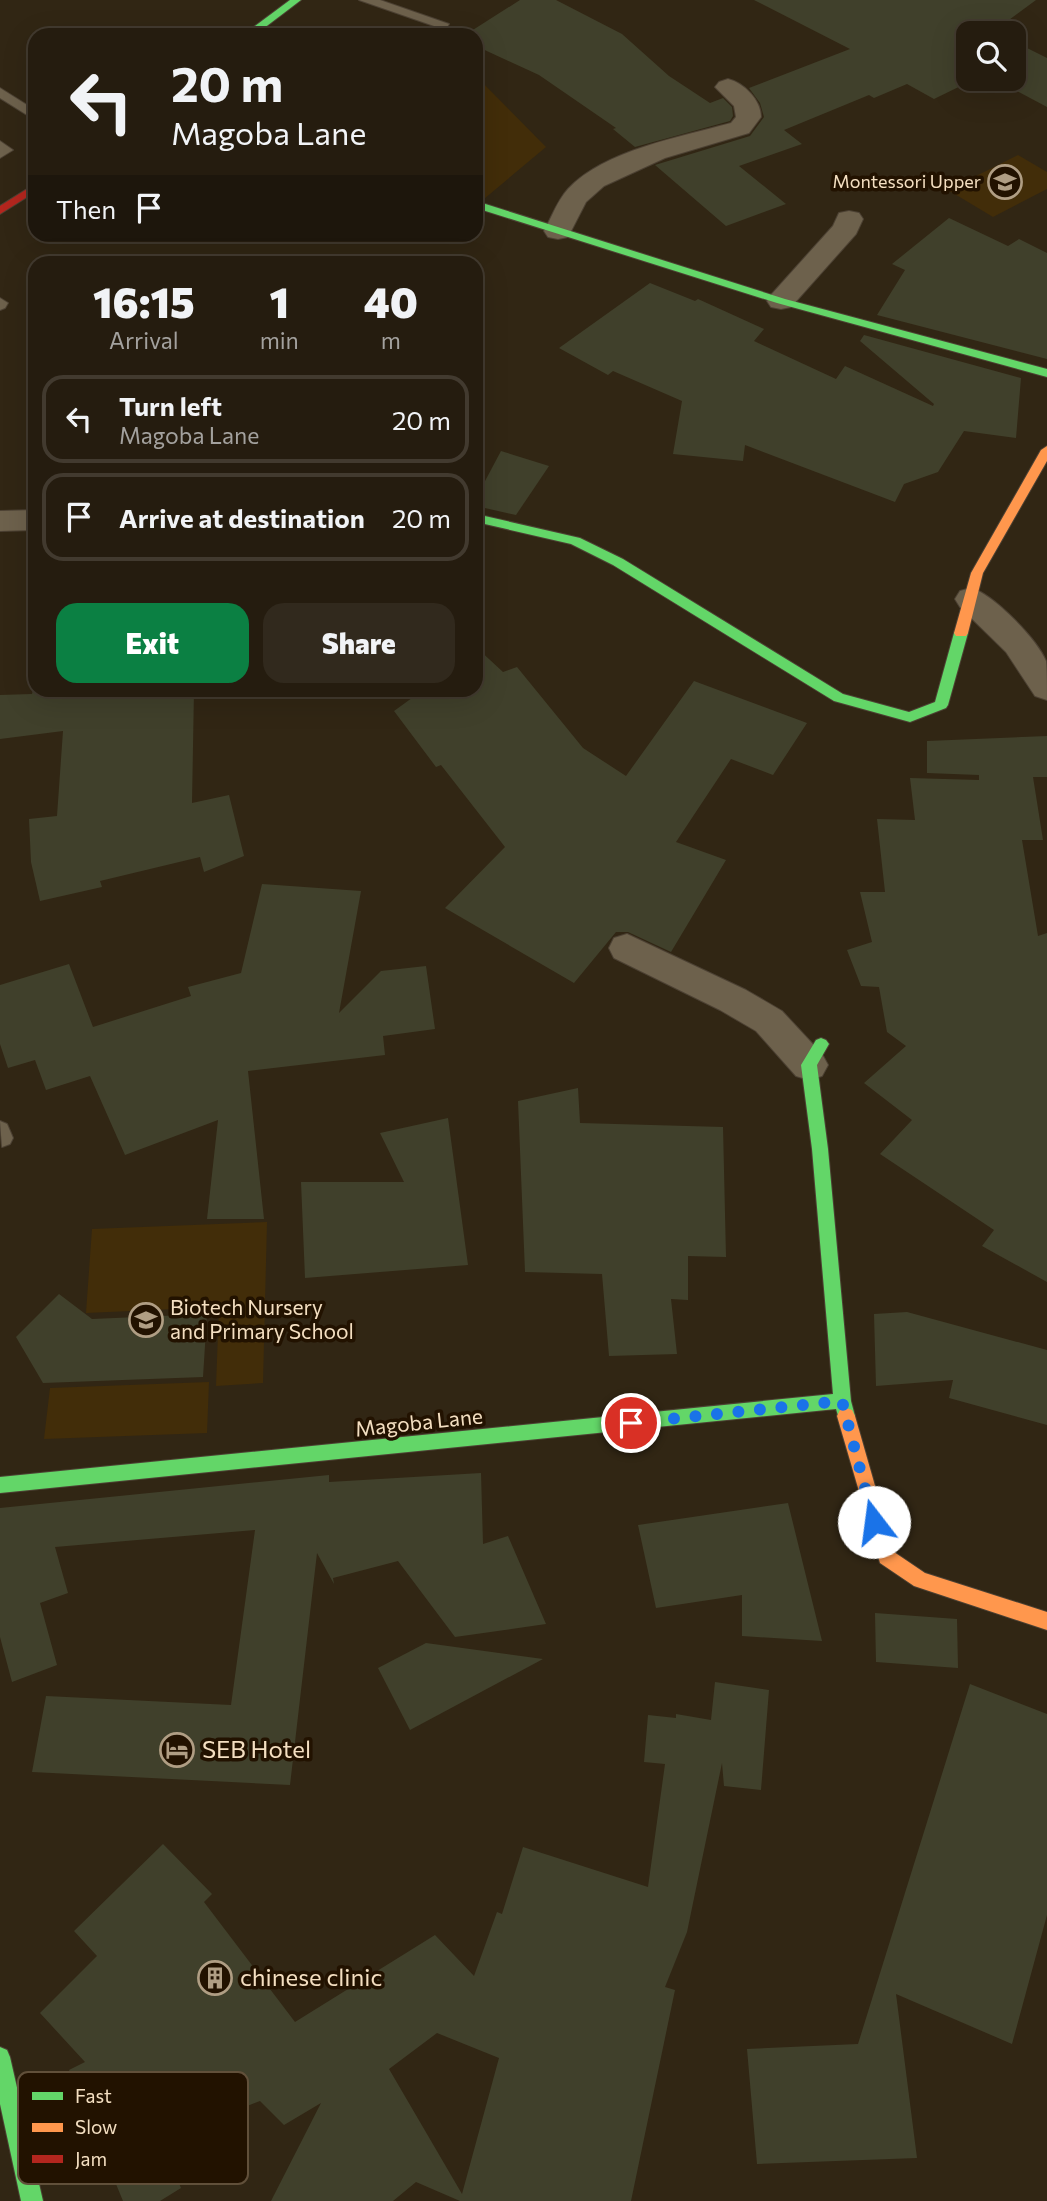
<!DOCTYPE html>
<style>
:root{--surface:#251c0f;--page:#31291d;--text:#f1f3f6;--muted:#a3a19e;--line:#423a2f;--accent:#0b8043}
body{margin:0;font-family:Commissioner,sans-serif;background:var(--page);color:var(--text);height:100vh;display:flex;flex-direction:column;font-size:26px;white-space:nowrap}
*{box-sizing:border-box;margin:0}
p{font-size:23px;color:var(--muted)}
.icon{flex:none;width:38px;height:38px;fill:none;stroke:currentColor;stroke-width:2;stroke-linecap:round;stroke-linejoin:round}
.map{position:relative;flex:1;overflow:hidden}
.panel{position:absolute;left:28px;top:256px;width:455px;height:441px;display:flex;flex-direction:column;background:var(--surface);border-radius:21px;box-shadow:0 7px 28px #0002,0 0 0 2px var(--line)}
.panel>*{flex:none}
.guide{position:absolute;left:28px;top:28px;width:455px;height:214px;border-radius:21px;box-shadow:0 7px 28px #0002,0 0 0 2px var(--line);background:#251c0f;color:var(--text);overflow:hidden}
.controls{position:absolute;left:956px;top:21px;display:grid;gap:14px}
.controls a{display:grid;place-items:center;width:70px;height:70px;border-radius:14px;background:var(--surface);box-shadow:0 7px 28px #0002,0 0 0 2px var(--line);font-size:35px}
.pin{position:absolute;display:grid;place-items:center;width:60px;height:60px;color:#fff;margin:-30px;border:4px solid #fff;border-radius:50%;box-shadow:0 2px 7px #0007}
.me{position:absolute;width:77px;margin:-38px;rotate:345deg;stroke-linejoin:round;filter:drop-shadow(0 0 5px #0008)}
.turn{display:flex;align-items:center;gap:24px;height:147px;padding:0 28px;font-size:32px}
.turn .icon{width:91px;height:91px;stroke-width:2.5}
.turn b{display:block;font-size:49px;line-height:60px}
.then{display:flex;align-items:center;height:66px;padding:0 28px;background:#0003;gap:14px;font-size:26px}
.eta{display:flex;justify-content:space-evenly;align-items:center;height:119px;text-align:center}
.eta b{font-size:42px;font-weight:800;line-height:49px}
.primary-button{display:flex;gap:14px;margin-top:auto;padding:14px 28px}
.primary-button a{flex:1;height:80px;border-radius:21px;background:var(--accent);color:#fff;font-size:28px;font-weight:800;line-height:80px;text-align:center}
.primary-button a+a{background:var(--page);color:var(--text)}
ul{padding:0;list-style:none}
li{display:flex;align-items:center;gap:21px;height:88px;margin:0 14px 10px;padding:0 14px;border:4px solid var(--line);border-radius:21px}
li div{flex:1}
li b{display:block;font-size:26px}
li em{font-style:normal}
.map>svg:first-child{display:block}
</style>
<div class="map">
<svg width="1047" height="2201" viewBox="0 0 1047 2201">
<rect width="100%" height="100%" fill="#312614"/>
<g fill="#422d09">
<path d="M476,76l70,71 -62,52 -8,-2z"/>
<path d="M1018,155l29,17v17l-54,28 -45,-27z"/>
<path d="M267,1222l-4,161 -47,3 3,-79 -133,6 6,-84z"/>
<path d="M209,1382l-2,51 -163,6 6,-51z"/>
</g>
<g fill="#40402b" fill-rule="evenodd">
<path d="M520,0h36l66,34 47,42 41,27 13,-5 9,9 1,9 -3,5 -95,26 -22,-18 3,-1 -77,-53 -63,-29v-11h-11z"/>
<path d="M754,0h282l-42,31 4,2h-30v46h7l-41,20 -27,-15 -33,14 -5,-3 -85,35 18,14 -63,22 47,38 -60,22 -71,-61 95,-29 14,-19 -4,-14 -11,-15 101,-39z"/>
<path d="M1013,41l34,17v49l-53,-28h19z"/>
<path d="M949,218l59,28 11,-7 28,14v106l-170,-44 28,-45 -13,-6z"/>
<path d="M650,283l45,18 3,-2 66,30 -10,12 82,38 9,-13 88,40 1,-2 -74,-63 4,-6 157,43 -5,60 -52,-7 -26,41 -34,12 -9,18 -150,-57 -2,16 -70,-7 9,-53 -69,-30 -5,4 -49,-27z"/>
<path d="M501,451l48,15 -33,49 -40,-9v-8z"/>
<path d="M476,647l27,25 14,-5 66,81 43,28 68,-95 113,42 -34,52 -42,-16 -55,83 50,18 -55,92 -43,-20h-12l-42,51 -129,-75 60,-61 -64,-82 -5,2 -42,-56 29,-21h53z"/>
<path d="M33,690h161l-2,113 37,-8 15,61 -40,16 -4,-15 -100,24 2,6 -62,14 -9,-39 -2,-43 28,-3 6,-85 -63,8v-44l32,-1z"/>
<path d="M1047,736v41h-14l10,63h-21l16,96 9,-3v349l-65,-36 12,-16 -114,-76 32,-34 -48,-37 42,-37 -19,-14 -8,-45 -18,-1 -14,-36 25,-8 -12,-50h25l-8,-73 38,1 -5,-42 69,2v-5l-52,-2v-32z"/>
<path d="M262,884l99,7 -22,122 42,-42 45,-5 9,63 -52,7 2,19 -137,16 16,148h-57l11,-99 -93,35 -35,-79 -44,14 -11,-30 -27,8 -8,-24v-59l69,-21 24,63 98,-31 -3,-9 53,-14z"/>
<path d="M578,1088l2,35 143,4 3,130 -38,-1v44l-17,-1 6,55 -68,2 -7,-82 -77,-2 -7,-171z"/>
<path d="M448,1118l20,147 -163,13 -4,-96h103l-24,-49z"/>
<path d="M59,1294l33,25 115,-5 -4,63 -160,6 -27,-46z"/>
<path d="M907,1312l140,38v75l-98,-27 4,-18 -77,6 -2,-72z"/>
<path d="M481,1473l2,71 25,-8 38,88 -91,13 -57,-76 -65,17 1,6 -17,-31 -27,232 -258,-13 14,-76 185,9 24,-175 -200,17 13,46 -28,10 17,62 -45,17 -12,-45v-129l329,-33v7z"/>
<path d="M788,1503l34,138 -80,-5v-41l-86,13 -18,-83z"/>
<path d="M875,1613l82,6 1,49 -82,-6z"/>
<path d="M426,1643l117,16 -133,71 -32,-62z"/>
<path d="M715,1682l54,8 -8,100 -37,-4 -2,-23 -35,169 -22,55 10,3 -44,211h-171l-44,-19 -23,19h-122l50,-98 -37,22 -24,-24 -100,39 21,48 -21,13h-37l-54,-131 16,-8 -45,-49 57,-57 -23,-25 89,-87 49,50 -8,8 91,120 140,-87 39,41 23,-64 5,2 21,-67 125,40 17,-123 -21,-2 4,-47 28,3v-4l35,6zM437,2033l62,25 -37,136 -73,-125z"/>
<path d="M970,1684l77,30v201l-35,129 -116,-50 21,164 -160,6 -10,-115 111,-5z"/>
</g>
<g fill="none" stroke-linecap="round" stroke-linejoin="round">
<g stroke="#4c4133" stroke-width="2">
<g id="lane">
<path d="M359,0h21l69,24 -2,3h-10z"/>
<path d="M0,88l35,22v10l-35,-22z"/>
<path d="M0,141l13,9 -13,8z"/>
<path d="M0,298l8,5 -3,5 -5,2z"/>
<path d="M0,1121l7,3 6,14 -3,6 -8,3z"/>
</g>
</g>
<g stroke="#4c4133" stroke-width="2">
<g id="street">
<path d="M728,79c16,4 33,21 33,38l-12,16 -84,25 -61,28 -18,16 -18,35 -10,2 -10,-2 -4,-6c8,-14 13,-30 24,-42 36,-39 113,-52 163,-66l5,-6 -2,-11 -19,-19 4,-5z"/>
<path d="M849,211l10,2 4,6 -7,15 -65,73 -10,2 -10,-2 -4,-6 4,-6 62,-69 6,-13z"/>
<path d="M35,510v20l-35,1v-20z"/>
<path d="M971,588c22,6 66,51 75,73 1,10 1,27 1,39l-12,-4 -29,-44 -46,-45 -5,-8 5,-8z"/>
<path d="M627,934l119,56 36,21 40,43 6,11 -6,11 -13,4 -13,-4 -40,-45 -36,-21 -106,-52 -5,-10 5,-10z"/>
</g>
</g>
<g stroke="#4c4133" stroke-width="2">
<g id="fast">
<path d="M290,0h11l-46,35h-12z"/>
<path d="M476,201l309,98 262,70v8l-270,-74 -301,-95z"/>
<path d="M476,514l104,24 43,21 220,135 66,18 26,-10 19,-69 2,-3h10l2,3 -20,72 -2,3 -36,14 -76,-21 -221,-136 -42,-21 -95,-22z"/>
<path d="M821,1038l5,2 3,4 -12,21 11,84 23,252 4,15 -3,6 -6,2 -6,-2 -4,-13 -836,84v-16l833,-83 -21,-245 -11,-84 15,-25z"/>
<path d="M0,2047l7,3 3,7 33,144h-22l-21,-97z"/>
</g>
</g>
<g stroke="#4c4133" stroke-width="2">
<g id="slow">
<path d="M1047,446v15l-64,112 -15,60 -2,3h-10l-2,-3 17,-60 70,-123z"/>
<path d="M846,1408l6,2 3,6 39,136 31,21 122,39v18l-133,-44 -34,-23 -43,-147 3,-6z"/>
</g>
</g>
<g stroke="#4c4133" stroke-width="2">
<path id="jam" d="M35,184v8l-35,22v-8z"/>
</g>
<use href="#lane" fill="#6d614c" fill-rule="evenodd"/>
<use href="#street" fill="#6d614c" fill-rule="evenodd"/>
<use href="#fast" fill="#63d668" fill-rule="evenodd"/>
<use href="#slow" fill="#ff974d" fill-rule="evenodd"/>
<use href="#jam" fill="#b3261e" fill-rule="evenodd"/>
</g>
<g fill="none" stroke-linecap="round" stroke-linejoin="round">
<path stroke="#1a73e8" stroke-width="12" stroke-dasharray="0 21.6" d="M631,1423l211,-22 32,121"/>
</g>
<defs>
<g id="school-ring" transform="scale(1.75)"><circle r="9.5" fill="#221200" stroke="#b09e84" stroke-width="1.5"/><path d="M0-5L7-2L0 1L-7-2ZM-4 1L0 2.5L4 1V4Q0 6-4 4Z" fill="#b09e84"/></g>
<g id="hotel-ring" transform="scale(1.75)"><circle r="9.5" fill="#221200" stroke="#b09e84" stroke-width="1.5"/><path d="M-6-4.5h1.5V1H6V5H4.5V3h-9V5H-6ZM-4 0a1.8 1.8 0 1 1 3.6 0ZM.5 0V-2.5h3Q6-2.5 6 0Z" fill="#b09e84"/></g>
<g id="building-ring" transform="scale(1.75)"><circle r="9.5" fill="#221200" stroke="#b09e84" stroke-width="1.5"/><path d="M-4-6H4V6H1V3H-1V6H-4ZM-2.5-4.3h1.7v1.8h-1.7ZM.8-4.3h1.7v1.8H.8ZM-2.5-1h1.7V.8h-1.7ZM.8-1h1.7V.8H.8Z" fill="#b09e84"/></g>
</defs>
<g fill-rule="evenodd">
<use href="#school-ring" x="1005" y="182"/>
<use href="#school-ring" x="146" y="1320"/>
<use href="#hotel-ring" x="177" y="1750"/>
<use href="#building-ring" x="215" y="1978"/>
</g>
<g text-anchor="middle" stroke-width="7" stroke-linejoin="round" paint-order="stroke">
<g font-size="18" fill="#f4dfc1" stroke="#221200" text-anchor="end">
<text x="981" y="188">Montessori Upper</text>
</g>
<g font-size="21" fill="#f4dfc1" stroke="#221200" text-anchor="start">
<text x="170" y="1315">Biotech Nursery<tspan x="170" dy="24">and Primary School</tspan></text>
</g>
<g font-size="21" fill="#f4dfc1" stroke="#221200">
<text transform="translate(419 1423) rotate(-6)" y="7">Magoba Lane</text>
</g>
<g font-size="24" fill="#f4dfc1" stroke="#221200" text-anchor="start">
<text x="202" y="1758">SEB Hotel</text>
<text x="240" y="1986">chinese clinic</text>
</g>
</g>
<rect x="18" y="2072" width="230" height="112" rx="10" fill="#221200" stroke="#61503a" stroke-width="2"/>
<rect x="32" y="2092" width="31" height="8" fill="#63d668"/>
<rect x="32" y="2123" width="31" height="9" fill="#ff974d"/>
<rect x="32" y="2155" width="31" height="8" fill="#b3261e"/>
<g font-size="19" fill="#f4dfc1">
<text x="75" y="2103">Fast</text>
<text x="75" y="2134">Slow</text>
<text x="75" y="2166">Jam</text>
</g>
</svg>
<div class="controls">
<a><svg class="icon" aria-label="search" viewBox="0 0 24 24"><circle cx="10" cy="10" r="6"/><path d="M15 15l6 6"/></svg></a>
</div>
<div class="pin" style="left:631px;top:1423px;background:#d93025"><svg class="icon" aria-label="arrive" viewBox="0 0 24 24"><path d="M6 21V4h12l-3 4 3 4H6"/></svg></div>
<svg class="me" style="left:874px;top:1522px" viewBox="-20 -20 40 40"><circle r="19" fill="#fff"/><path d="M0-13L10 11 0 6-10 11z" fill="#1a73e8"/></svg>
<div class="guide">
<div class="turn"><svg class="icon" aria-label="left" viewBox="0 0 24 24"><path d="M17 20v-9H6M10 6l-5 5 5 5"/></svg><div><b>20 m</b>Magoba Lane</div></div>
<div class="then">Then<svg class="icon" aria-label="arrive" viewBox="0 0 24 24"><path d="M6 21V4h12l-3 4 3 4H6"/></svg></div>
</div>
<section class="panel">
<div class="eta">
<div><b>16:15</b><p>Arrival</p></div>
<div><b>1</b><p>min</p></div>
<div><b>40</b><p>m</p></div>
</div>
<ul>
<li><svg class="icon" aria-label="left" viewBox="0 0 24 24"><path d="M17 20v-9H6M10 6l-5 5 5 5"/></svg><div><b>Turn left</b><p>Magoba Lane</p></div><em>20 m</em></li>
<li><svg class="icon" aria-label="arrive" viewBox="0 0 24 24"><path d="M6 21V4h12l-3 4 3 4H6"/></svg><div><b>Arrive at destination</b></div><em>20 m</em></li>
</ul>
<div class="primary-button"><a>Exit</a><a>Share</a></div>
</section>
</div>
